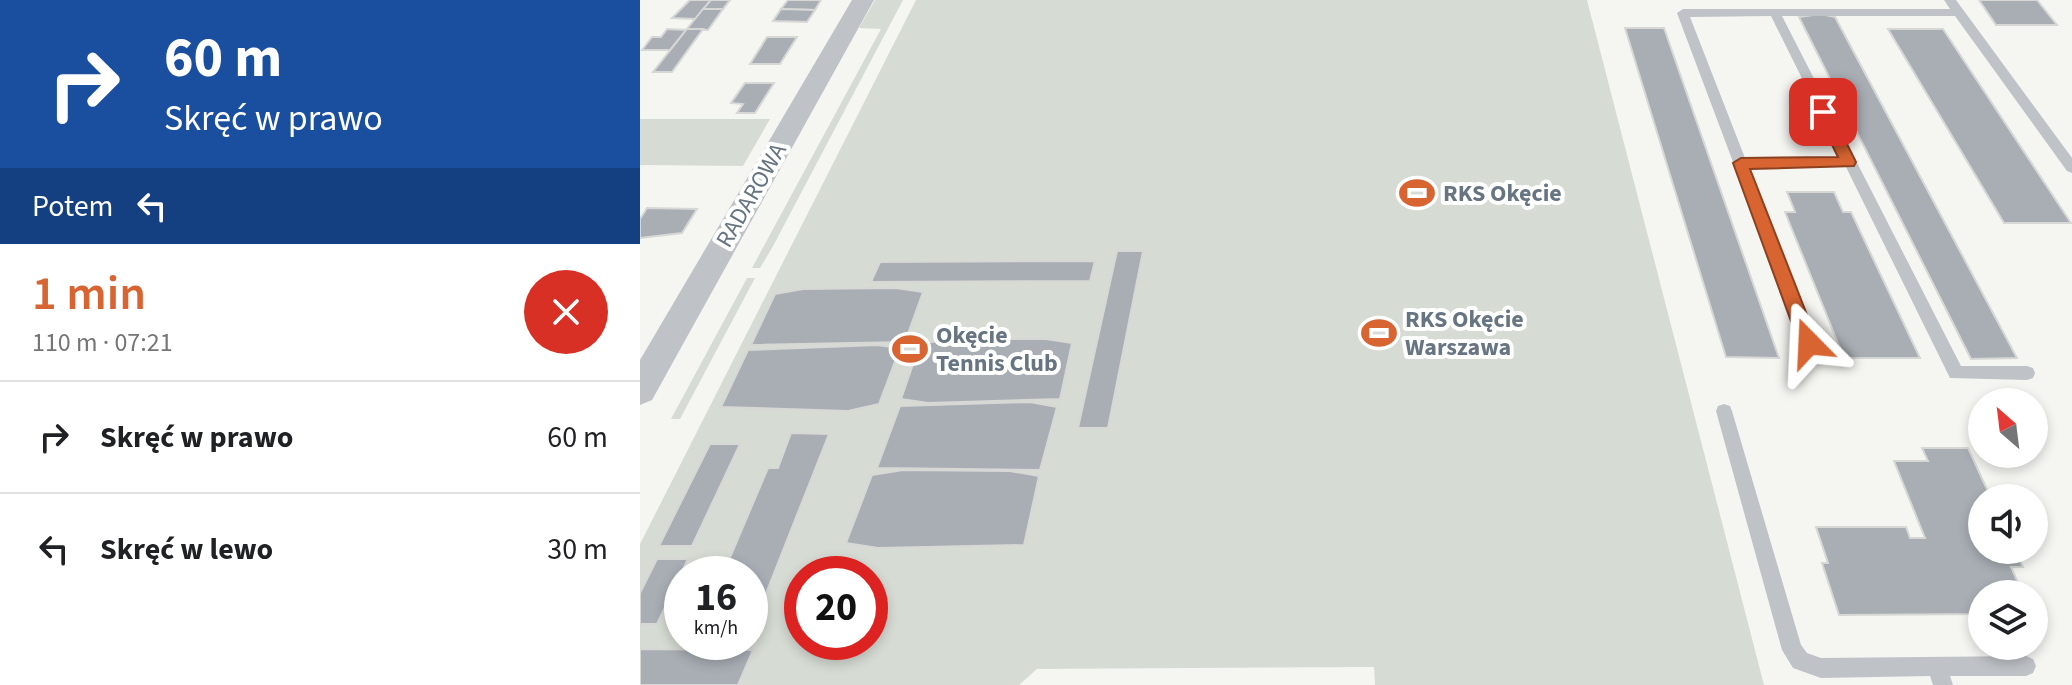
<!DOCTYPE html>
<html lang="pl">
<meta charset="utf-8">
<style>
:root{--surface:#fff;--page:#f2f2f2;--text:#202124;--muted:#757577;--line:#e0e0e0;--accent:#d76431}
body{margin:0;font-family:"Source Sans 3",sans-serif;background:var(--page);color:var(--text);height:100vh;display:flex;flex-direction:column;font-size:30px;white-space:nowrap}
*{box-sizing:border-box;margin:0}
p{font-size:26px;color:var(--muted)}
.icon{flex:none;width:44px;height:44px;fill:none;stroke:currentColor;stroke-width:2;stroke-linecap:round;stroke-linejoin:round}
.map{position:relative;flex:1;overflow:hidden}
.drawer{display:flex;flex-direction:column;background:var(--surface);width:640px}
.drawer>*{flex:none}
.banner{background:#1a4fa0;color:#fff;overflow:hidden}
.needle{width:52px;rotate:332deg}
.fabs{position:absolute;left:1328px;top:388px;display:grid;gap:16px}
.fabs a{display:grid;place-items:center;width:80px;height:80px;border-radius:50%;background:var(--surface);box-shadow:0 4px 12px #0003;font-size:40px}
.speed{position:absolute;left:24px;top:556px;display:flex;gap:16px;font-size:40px;font-weight:700;text-align:center}
.speed>*{display:grid;place-content:center;width:104px;height:104px;border-radius:50%;background:var(--surface);box-shadow:0 4px 12px #0003;line-height:1}
.speed small{font-size:20px;font-weight:400}
.speed .limit{border:12px solid #d22;background:#fff;color:#111}
.pin{position:absolute;display:grid;place-items:center;width:68px;height:68px;color:#fff;margin:-34px;border-radius:16px;box-shadow:0 4px 12px #0006}
.me{position:absolute;width:88px;margin:-44px;rotate:339deg;stroke-linejoin:round;filter:drop-shadow(0 0 6px #0008)}
.turn{display:flex;align-items:center;gap:28px;height:168px;padding:0 32px;font-size:36px}
.turn .icon{width:104px;height:104px;stroke-width:2.5}
.turn b{display:block;font-size:56px;line-height:68px}
.then{display:flex;align-items:center;height:76px;padding:0 32px;background:#0003;gap:16px;font-size:30px}
.round{display:grid;place-items:center;flex:none;width:84px;height:84px;border-radius:42px;background:var(--page)}
.overview{display:flex;align-items:center;justify-content:space-between;height:136px;padding:0 32px}
h1{font-size:48px;font-weight:600;line-height:60px;color:var(--accent)}
ul{padding:0;list-style:none}
li{display:flex;align-items:center;gap:24px;height:112px;padding:0 32px;border-top:2px solid var(--line)}
li div{flex:1}
li b{display:block;font-size:30px}
li em{font-style:normal}
main{display:flex;flex:1;min-height:0}
.map>svg:first-child{display:block}
</style>
<main>
<section class="drawer">
<div class="banner">
<div class="turn"><svg class="icon" aria-label="right" viewBox="0 0 24 24"><path d="M7 20v-9h11M14 6l5 5-5 5"/></svg><div><b>60 m</b>Skręć w prawo</div></div>
<div class="then">Potem<svg class="icon" aria-label="left" viewBox="0 0 24 24"><path d="M17 20v-9H6M10 6l-5 5 5 5"/></svg></div>
</div>
<div class="overview"><div><h1>1 min</h1><p>110 m · 07:21</p></div><a class="round" style="background:#d93025;color:#fff"><svg class="icon" aria-label="close" viewBox="0 0 24 24"><path d="M6 6l12 12M18 6L6 18"/></svg></a></div>
<ul>
<li><svg class="icon" aria-label="right" viewBox="0 0 24 24"><path d="M7 20v-9h11M14 6l5 5-5 5"/></svg><div><b>Skręć w prawo</b></div><em>60 m</em></li>
<li><svg class="icon" aria-label="left" viewBox="0 0 24 24"><path d="M17 20v-9H6M10 6l-5 5 5 5"/></svg><div><b>Skręć w lewo</b></div><em>30 m</em></li>
</ul>
</section>
<div class="map">
<svg width="1432" height="685" viewBox="0 0 1432 685">
<rect width="100%" height="100%" fill="#f5f6f2"/>
<g fill="#d6dcd4" fill-rule="evenodd">
<path d="M235,0h28l-131,248 -12,20h-8l129,-239 -22,-1z"/>
<path d="M276,0h671l177,685h-389l-1,-18 -337,2 -18,16h-379v-141zM42,574h68v68h-68zM162,574h68v68h-68z"/>
<path d="M0,119h130l-27,47 -103,-1z"/>
<path d="M107,278h8l-75,141h-9z"/>
</g>
<g fill="#a8aeb4" stroke="#d7d7d5" stroke-width="2">
<path d="M50,0h21l-15,19 -24,-1z"/>
<path d="M71,0h19l-7,9h-20z"/>
<path d="M148,0h33l-6,10 -34,-1z"/>
<path d="M1339,0h58l20,25h-61z"/>
<path d="M63,9h20l-15,21 -21,-1z"/>
<path d="M141,9l34,1 -8,12 -34,-1z"/>
<path d="M1180,14l15,3 182,341 -46,1 -172,-342z"/>
<path d="M985,28h39l115,330 -53,-1z"/>
<path d="M27,29l19,1 -16,20h-28l10,-13h9z"/>
<path d="M47,29h16l-31,43h-19z"/>
<path d="M1248,29h55l128,194h-67z"/>
<path d="M127,37h30l-17,27h-30z"/>
<path d="M105,83h29l-19,30h-18l6,-9 -12,-1z"/>
<path d="M1147,192h47l9,20h8l69,146h-76l-59,-146h10z"/>
<path d="M7,208l50,1 -15,24 -42,5v-19z"/>
<path d="M477,251h26l-35,177h-30z"/>
<path d="M455,261l-5,20 -219,1 9,-20z"/>
<path d="M256,288l27,4 -18,50 -154,3 24,-51 28,-5z"/>
<path d="M309,339h97l26,4 -12,56 -132,4 -27,-4 19,-55z"/>
<path d="M237,345l23,3 -21,56 -31,7 -127,-4 27,-57z"/>
<path d="M390,402l27,5 -17,63 -163,-2 23,-62z"/>
<path d="M151,433l38,1 -66,167h-13v-27h-27l45,-106h10z"/>
<path d="M70,444h30l-48,102h-33z"/>
<path d="M1282,448h46l23,50h-9v52h33l8,17h-12l12,27h-41v20l-143,1 -17,-52h6l-12,-36h90l4,11h15l-31,-77h34z"/>
<path d="M263,470l107,1 29,5 -15,69 -146,3 -32,-5 26,-68z"/>
<path d="M17,559h31l-31,65h-17v-31z"/>
<path d="M0,649l113,1 -15,35h-98z"/>
</g>
<g fill="none" stroke-linecap="round" stroke-linejoin="round">
<g fill="#bfc2c6" fill-rule="evenodd">
<path d="M1304,0h12l116,158v15l-5,-2 -112,-155h-173l179,350h66l6,2 2,5 -2,5 -6,2 -77,-2 -104,-211 -97,1 68,175 -2,5h-12l-126,-335 6,-4h267zM1131,16l70,141 -96,1 -55,-141z"/>
<path d="M1084,404l6,2 2,5 69,234 6,8 14,5 205,-2 7,3 3,7 -3,7 -7,3h-76l3,9h-20l-3,-9 -109,2 -28,-10 -11,-18 -66,-239 2,-5z"/>
</g>
<path fill="#bfc2c6" fill-rule="evenodd" d="M212,0h22l-222,400 -12,5v-45z"/>
</g>
<path fill="#d76431" stroke="#8c4120" stroke-width="2" d="M1183,107l8,5 25,50 -2,4 -104,3 68,174 -9,8 -10,-8 -66,-180 8,-5 97,-1 -22,-45z"/>
<defs>
<g id="stadium-bare" transform="scale(2.76)"><path d="M0-5a6.5 5 0 1 0 0 10a6.5 5 0 1 0 0-10ZM-3.5-1.8h7v3.6h-7Z" fill="#d76431" stroke="#fff" stroke-width="2.5" paint-order="stroke"/></g>
</defs>
<g fill-rule="evenodd">
<use href="#stadium-bare" x="777" y="193"/>
<use href="#stadium-bare" x="739" y="333"/>
<use href="#stadium-bare" x="270" y="349"/>
</g>
<g text-anchor="middle" stroke-width="8" stroke-linejoin="round" paint-order="stroke">
<g font-size="24" font-weight="bold" fill="#677481" stroke="#fff" text-anchor="start">
<text x="803" y="201">RKS Okęcie</text>
<text x="765" y="327">RKS Okęcie<tspan x="765" dy="28">Warszawa</tspan></text>
<text x="296" y="343">Okęcie<tspan x="296" dy="28">Tennis Club</tspan></text>
</g>
<g font-size="24" fill="#677481" stroke="#fff">
<text transform="translate(111 195) rotate(-60)" y="8">RADAROWA</text>
</g>
</g>
</svg>
<div class="fabs">
<a><svg class="needle" viewBox="-14 -14 28 28"><path d="M0-13l5 13h-10z" fill="#e53935"/><path d="M0 13l5-13h-10z" fill="#757577"/></svg></a>
<a><svg class="icon" aria-label="sound" viewBox="0 0 24 24"><path d="M4 9h4l5-4v14l-5-4H4zM17 9q2 3 0 6"/></svg></a>
<a><svg class="icon" aria-label="layers" viewBox="0 0 24 24"><path d="M12 4l9 5-9 5-9-5zM3 14l9 5 9-5"/></svg></a>
</div>
<div class="speed"><div>16<small>km/h</small></div><div class="limit">20</div></div>
<div class="pin" style="left:1183px;top:112px;background:#d93025"><svg class="icon" aria-label="arrive" viewBox="0 0 24 24"><path d="M6 21V4h12l-3 4 3 4H6"/></svg></div>
<svg class="me" style="left:1169px;top:343px" viewBox="-20 -20 40 40"><path d="M0-17L14 15 0 8-14 15z" fill="#d76431" stroke="#fff" stroke-width="4"/></svg>
</div>
</main>
